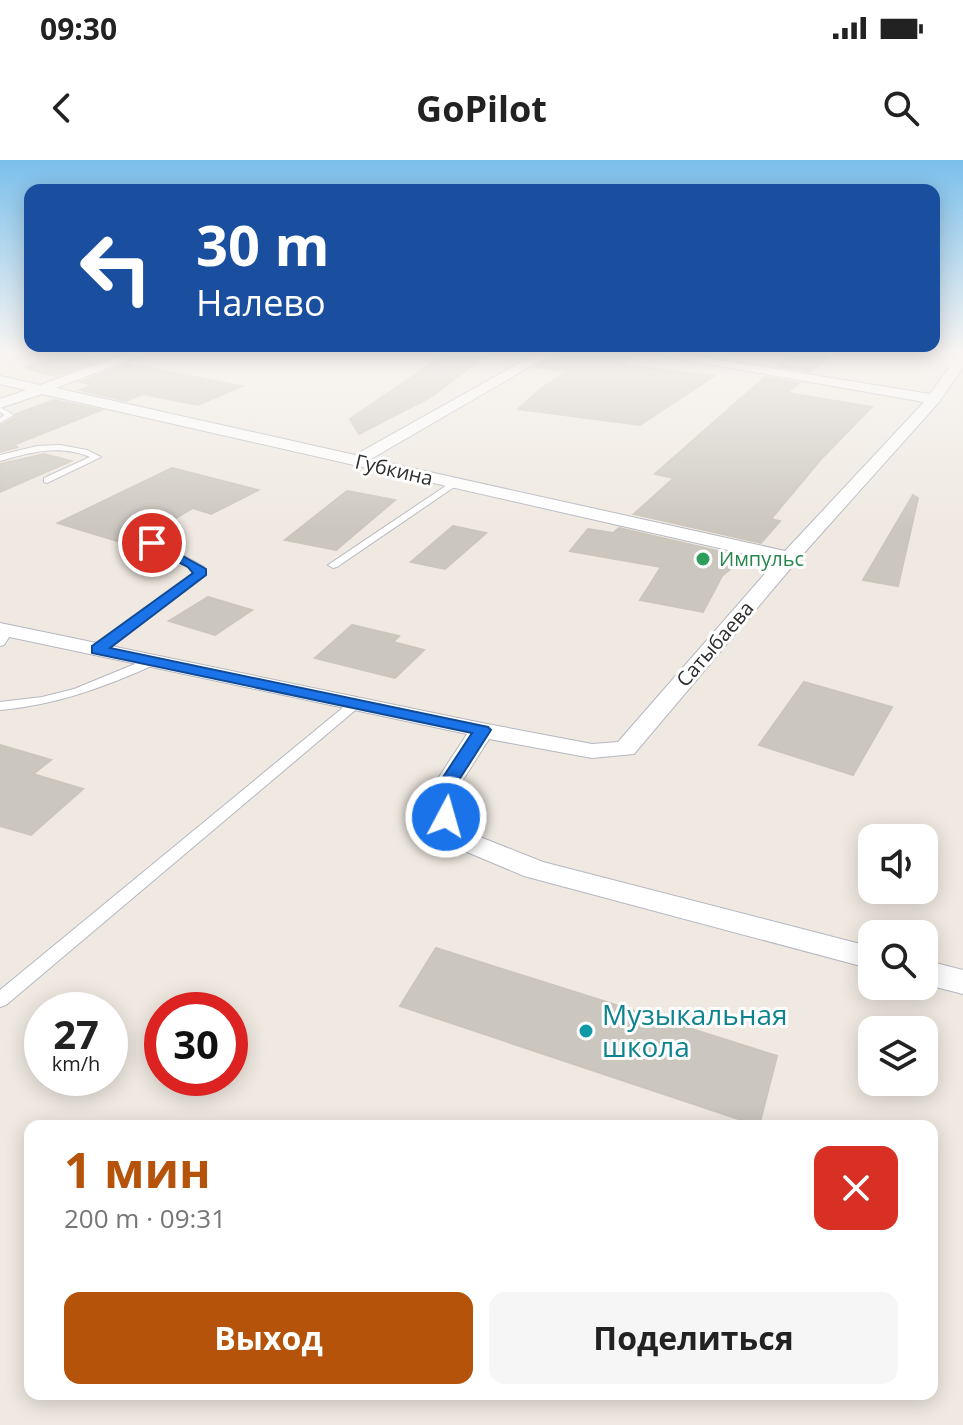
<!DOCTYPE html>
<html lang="ru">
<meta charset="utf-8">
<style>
:root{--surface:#fff;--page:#f6f6f6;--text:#222;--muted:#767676;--accent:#b45309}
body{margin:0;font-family:"Open Sans",sans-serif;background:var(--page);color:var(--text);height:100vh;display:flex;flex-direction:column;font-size:30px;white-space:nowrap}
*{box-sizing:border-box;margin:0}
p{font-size:26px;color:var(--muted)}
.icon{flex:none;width:44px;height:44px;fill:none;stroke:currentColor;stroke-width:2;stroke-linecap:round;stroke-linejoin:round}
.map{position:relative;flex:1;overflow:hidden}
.panel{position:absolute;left:24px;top:960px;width:914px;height:280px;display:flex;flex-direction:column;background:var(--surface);border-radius:16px;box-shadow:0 4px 20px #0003}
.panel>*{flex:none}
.hud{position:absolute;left:24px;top:24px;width:916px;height:168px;border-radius:16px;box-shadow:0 4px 20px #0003;background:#1a4fa0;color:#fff;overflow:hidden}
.buttons{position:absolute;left:858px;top:664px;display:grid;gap:16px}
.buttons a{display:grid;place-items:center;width:80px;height:80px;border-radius:16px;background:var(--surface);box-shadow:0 4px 20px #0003;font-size:40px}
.speed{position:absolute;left:24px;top:832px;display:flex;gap:16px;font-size:40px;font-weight:700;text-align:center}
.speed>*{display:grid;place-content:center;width:104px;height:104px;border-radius:50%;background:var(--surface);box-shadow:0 4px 20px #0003;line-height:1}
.speed small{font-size:20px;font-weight:400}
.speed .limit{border:12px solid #d22;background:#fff;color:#111}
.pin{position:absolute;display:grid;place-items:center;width:68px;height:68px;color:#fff;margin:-34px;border:4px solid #fff;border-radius:50%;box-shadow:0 2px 8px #0007}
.me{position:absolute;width:88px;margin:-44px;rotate:6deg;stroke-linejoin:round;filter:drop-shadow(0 0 6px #0008)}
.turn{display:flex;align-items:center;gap:28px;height:168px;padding:0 40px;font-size:36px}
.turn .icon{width:104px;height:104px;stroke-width:2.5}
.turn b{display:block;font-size:56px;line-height:68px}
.round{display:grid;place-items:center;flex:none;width:84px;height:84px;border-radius:16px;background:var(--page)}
.overview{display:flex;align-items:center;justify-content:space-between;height:136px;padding:0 40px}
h1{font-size:48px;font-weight:700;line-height:60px;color:var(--accent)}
.primary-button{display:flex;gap:16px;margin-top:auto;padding:16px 40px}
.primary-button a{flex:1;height:92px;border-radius:16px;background:var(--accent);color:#fff;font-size:32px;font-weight:700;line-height:92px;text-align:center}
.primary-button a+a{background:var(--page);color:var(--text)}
.status{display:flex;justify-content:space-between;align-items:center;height:56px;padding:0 40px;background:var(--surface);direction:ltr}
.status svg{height:22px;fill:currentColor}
header{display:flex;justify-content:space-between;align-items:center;height:104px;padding:0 40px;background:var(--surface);font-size:36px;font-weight:700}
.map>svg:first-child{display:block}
</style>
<div class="status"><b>09:30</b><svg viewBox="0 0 49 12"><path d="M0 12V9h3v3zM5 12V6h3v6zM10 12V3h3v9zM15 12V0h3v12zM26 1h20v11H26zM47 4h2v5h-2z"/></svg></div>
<header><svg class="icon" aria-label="back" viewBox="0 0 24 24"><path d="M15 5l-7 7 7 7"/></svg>GoPilot<svg class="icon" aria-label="search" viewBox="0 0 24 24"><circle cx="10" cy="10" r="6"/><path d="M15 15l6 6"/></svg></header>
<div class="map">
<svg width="963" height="1265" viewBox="0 0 963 1265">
<rect width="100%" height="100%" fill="#efe9e1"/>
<g fill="#cbc7bf" stroke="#cbc5ba" stroke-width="2">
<path d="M448,192h43l-60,45 -72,37 -9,-15z"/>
<path d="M558,192h80l-17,13 93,11 -74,49 -122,-16 25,-22 24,-15 -32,-5z"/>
<path d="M792,192h41l-22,20 -34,-6z"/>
<path d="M67,193l35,6 -46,17 -32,-8z"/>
<path d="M127,204l115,22 -44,19 -55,-11 -17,7 -46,-11 13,-5 -13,-3z"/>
<path d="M765,217l34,6 -12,10 85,14 -51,52 -50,60 9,2 -19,22 -127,-29 40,-36 -19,-4z"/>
<path d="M54,240l47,10 -90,36 7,1 -18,5v-26l15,-8 1,-4z"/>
<path d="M44,294l27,7 -71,31v-28z"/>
<path d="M172,308l86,22 -47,24 -18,-6 -63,37 -72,-22z"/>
<path d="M347,331l48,9 -59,50 -51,-10z"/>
<path d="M913,335l5,3 -20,88 -35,-6z"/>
<path d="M453,366l33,7 -41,36 -34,-7z"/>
<path d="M619,368l125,29 -22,19 -19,36 -63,-12 21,-33 -91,-16 18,-22 25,4z"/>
<path d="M208,437l44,13 -37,25 -46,-14z"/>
<path d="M352,465l47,11 -6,6 31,8 -29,28 -80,-20z"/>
<path d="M804,522l88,25 -39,68 -94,-30z"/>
<path d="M0,585l51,15 -18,14 50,15 -52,46 -31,-9z"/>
<path d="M436,788l341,108 -18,70 -359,-120z"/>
</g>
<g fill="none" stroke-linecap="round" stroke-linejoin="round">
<g stroke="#b4b7c1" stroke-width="2">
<g id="lane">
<path d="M0,247l14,8 -14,8v-5l4,-3 -4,-3z"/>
<path d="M60,285l27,5 14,7 -54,26 -3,-1v-4l46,-21c-31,-13 -59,-5 -90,4v-6l37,-9z"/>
<path d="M453,321l7,2 -123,84 -4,1 -5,-3z"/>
<path d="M148,381h8l48,26 1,8 -103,77h-8v-4l101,-74v-4l-47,-25z"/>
<path d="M7,468l6,3 -9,14 -4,1v-13z"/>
<path d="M152,497l4,1v6c-51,23 -100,41 -156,46v-8l42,-5 32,-8z"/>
<path d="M355,540l4,1 2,3 -2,3 -353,298 -6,2v-17l351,-289z"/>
</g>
</g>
<g stroke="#b4b7c1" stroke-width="2">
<g id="street">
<path d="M131,192h19l-94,36 299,67 184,-103h16l-184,107 414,92 139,-149 -283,-50h31l258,42 28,-39 5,-1v13l-24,35 -143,160 -162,192 -42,4 -103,-19 -37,58 13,34 78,31 329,85v22l-348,-93 -81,-34 -17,-45 41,-63 -467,-99v-12l482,100 110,21 26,-2 158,-181 -734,-167 -42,14v-9l26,-9 -26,-6v-8l40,9z"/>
<path d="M924,800l39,10v24l-39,-10z"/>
</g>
</g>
<use href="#lane" fill="#fff" fill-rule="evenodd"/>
<use href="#street" fill="#fff" fill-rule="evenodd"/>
</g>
<linearGradient id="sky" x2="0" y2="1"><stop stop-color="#7abfeb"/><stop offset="0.52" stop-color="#f8f5f2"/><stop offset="1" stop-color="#f8f5f2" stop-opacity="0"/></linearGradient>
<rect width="963" height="369" fill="url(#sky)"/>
<path fill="#1a73e8" stroke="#114b97" stroke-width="2" d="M152,379l54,30v6l-96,73 378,79 3,3 -43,67 7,20 -3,4h-13l-9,-24 42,-64 -380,-80v-7l101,-73 -5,-6 -41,-21 -2,-3z"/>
<circle fill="#2e9e5b" stroke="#fff" stroke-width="3" cx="703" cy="399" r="8"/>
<circle fill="#0f9aa8" stroke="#fff" stroke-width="3" cx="586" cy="871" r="8"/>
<g text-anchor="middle" stroke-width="6" stroke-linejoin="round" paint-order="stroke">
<g font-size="20" fill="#2e2e2e" stroke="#fff">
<text transform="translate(394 310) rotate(13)" y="7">Губкина</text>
<text transform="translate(715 484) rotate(-49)" y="7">Сатыбаева</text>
</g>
<g font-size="20" fill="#27864d" stroke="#fff" text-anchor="start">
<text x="719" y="406">Импульс</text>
</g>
<g font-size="28" fill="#0d838f" stroke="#fff" text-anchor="start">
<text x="602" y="865">Музыкальная<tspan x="602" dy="32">школа</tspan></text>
</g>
</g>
</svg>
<div class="buttons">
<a><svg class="icon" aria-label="sound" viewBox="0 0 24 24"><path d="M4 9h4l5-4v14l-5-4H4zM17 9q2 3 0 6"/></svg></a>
<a><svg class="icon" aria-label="search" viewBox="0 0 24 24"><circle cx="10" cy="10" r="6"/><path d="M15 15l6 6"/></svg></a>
<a><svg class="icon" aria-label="layers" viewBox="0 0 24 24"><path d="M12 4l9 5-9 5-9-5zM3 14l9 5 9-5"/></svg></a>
</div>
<div class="speed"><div>27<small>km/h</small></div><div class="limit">30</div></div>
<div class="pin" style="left:152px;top:383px;background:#d93025"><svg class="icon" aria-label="arrive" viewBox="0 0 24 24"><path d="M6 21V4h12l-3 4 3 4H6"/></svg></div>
<svg class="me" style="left:446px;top:657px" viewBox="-20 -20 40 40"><circle r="17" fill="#1a73e8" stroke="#fff" stroke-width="3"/><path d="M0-11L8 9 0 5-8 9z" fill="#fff"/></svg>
<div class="hud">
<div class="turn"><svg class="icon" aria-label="left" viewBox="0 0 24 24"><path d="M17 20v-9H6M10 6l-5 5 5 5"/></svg><div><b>30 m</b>Налево</div></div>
</div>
<section class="panel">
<div class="overview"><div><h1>1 мин</h1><p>200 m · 09:31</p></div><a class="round" style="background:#d93025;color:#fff"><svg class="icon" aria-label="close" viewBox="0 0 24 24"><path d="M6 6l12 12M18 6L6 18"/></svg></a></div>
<div class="primary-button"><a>Выход</a><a>Поделиться</a></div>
</section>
</div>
